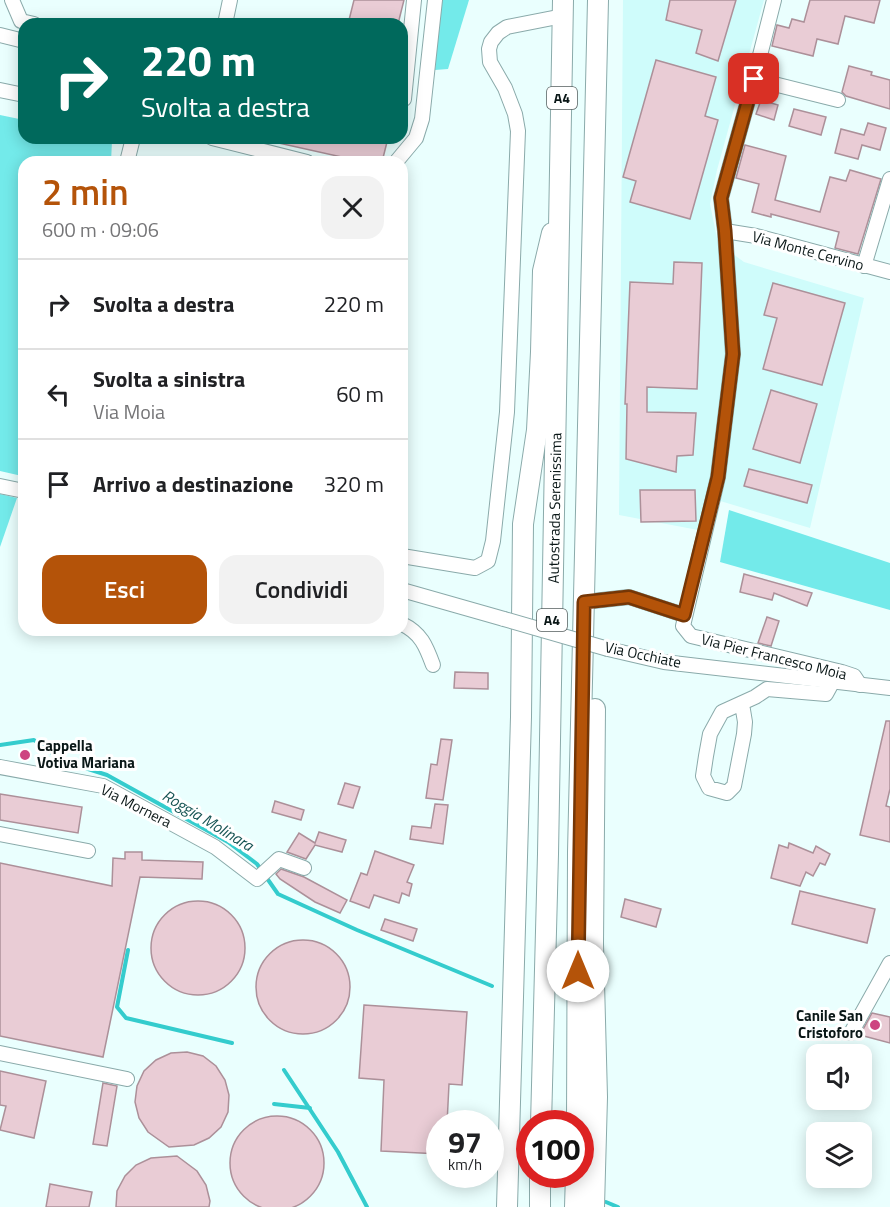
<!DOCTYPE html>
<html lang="it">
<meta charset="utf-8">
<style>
:root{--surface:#fff;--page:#f2f2f2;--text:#202124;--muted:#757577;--line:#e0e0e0;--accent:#b45309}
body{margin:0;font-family:"Titillium Web",sans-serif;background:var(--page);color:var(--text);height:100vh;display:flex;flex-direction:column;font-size:22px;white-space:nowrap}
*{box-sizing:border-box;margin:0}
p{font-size:20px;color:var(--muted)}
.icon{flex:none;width:33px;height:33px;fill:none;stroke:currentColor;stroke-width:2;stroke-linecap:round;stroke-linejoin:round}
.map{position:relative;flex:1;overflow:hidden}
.side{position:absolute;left:18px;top:156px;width:390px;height:480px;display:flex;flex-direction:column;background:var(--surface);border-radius:18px;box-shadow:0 3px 15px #0003}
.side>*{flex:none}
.banner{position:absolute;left:18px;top:18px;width:390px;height:126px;border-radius:18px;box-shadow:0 3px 15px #0003;background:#00695c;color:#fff;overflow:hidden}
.fabs{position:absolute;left:806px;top:1044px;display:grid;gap:12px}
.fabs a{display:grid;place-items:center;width:66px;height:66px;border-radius:12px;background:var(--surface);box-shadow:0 3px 15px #0003;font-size:30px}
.speed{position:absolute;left:426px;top:1110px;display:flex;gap:12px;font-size:30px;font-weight:700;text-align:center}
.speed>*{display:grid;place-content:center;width:78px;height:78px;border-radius:50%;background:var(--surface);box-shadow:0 3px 15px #0003;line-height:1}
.speed small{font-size:15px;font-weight:400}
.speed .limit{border:9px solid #d22;background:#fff;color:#111}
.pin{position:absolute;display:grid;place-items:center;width:51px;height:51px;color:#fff;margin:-26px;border-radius:12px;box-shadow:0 3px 9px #0006}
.me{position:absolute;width:66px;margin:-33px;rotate:0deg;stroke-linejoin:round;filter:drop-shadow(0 0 4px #0008)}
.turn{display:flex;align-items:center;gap:21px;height:126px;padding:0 24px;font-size:27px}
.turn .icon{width:78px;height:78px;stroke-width:2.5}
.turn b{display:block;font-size:42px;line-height:51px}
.round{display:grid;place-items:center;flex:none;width:63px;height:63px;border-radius:18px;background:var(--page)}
.headline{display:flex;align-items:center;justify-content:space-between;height:102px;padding:0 24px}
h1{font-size:36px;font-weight:600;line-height:45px;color:var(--accent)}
.primary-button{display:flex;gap:12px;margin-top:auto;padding:12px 24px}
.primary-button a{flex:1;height:69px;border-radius:18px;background:var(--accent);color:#fff;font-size:24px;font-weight:600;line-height:69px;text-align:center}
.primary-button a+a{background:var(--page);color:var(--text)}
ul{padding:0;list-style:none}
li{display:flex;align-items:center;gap:18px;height:90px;padding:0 24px;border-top:2px solid var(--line)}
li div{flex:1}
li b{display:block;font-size:22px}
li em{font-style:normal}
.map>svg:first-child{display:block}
</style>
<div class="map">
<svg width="890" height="1207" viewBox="0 0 890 1207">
<rect width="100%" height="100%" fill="#eafffe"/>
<path fill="#cffcfb" d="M623,0h141l-47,170 -7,34 8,39 26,19 120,36 -54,230 -103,-31 -9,33 -79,-15z"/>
<g fill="#73eaea">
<path d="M441,0h28l-21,69 -13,1z"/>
<path d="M0,115l24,5v18h75l13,3 -1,21h-87v307l-2,7 -22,-5z"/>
<path d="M0,494l17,4 -17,49z"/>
<path d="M729,510l161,53v47l-170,-48z"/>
</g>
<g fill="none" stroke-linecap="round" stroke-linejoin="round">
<g stroke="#34cccd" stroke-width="4">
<path d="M0,745l34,-5 29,21 44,14 121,67 29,22 21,30 79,36 135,56"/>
<path d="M128,950l-11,57 9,11 106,25"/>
<path d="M284,1070l54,82 29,55"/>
<path d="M274,1104l36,4"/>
<path d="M606,1202l12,5"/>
</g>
</g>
<g fill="#e9ccd5" stroke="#ac9099" stroke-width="1.5">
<path d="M354,0h50l-6,24h-50z"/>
<path d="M670,0h66l-18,61 -22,-8 6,-23 -36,-10z"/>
<path d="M810,0h70l-6,23 -29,-7 -7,28 -21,-5 -4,17 -41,-10 5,-21 12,3 3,-9 12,3z"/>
<path d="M656,60l60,17 -11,39 13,4 -28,99 -60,-17 6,-21 -13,-4z"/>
<path d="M849,66l23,6 -1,3 19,5v29l-44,-13 -4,-4z"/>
<path d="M761,100l17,5 -4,15 -18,-6z"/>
<path d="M794,109l32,8 -5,18 -32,-9z"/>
<path d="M868,123l18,5 -6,22 -18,-5 -4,14 -23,-6 6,-24 23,6z"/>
<path d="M275,138h96l16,4 -5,20h-18l-90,-20z"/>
<path d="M745,145l41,11 -11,44 45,12 10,-35 16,4 4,-11 31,9 -23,75 -23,-6 4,-16 -68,-18v3l-19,-5 7,-28 -23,-6z"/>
<path d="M674,262l28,1 -5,126 -50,-2v25l49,1 -3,42 -16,1 -1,16 -50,-13 1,-55h-2l5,-122 43,2z"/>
<path d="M773,283l72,20 -23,82 -59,-16 14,-51 -13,-3z"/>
<path d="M771,390l46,14 -17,59 -47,-14z"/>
<path d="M749,469l63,16 -5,18 -63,-17z"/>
<path d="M640,490h55l1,31 -55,1z"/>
<path d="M744,574l68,19 -5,13 -33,-13 -2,7 -32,-8z"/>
<path d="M767,617l12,4 -8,25 -13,-3z"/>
<path d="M455,672l33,1v16l-34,-1z"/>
<path d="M886,721h4v68l-4,17 4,1v35l-30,-7z"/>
<path d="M441,739l11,1 -9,60 -17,-2 5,-34 6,1z"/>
<path d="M345,783l15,4 -7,21 -15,-4z"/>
<path d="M0,794l82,13 -4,26 -78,-13z"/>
<path d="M275,801l29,9 -3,10 -29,-8z"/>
<path d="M435,804l13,1 -5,39 -33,-5 2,-13 19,2z"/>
<path d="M319,832l27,8 -4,12 -27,-7 -9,14 -19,-7 12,-19 16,10z"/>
<path d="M789,843l24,10 3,-7 14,8 -5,11 -5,-2 -7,13 -7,-4 -6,14 -29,-8 8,-33 9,3z"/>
<path d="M375,851l39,14 -7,17 5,2 -3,12 -7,-3 -3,10 -25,-8 -5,13 -19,-7 11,-28 6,2z"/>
<path d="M125,852h17v8l61,2 -1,17 -62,-2 -37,180 -103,-21v-173l112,23 1,-28 12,1z"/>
<path d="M281,869l23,8 43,23 -7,13 -25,-11 -35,-23 -4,-5z"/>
<path d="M800,891l75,18 -8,34 -75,-19z"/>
<path d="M625,899l36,10 -5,18 -35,-10z"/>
<circle cx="198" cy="948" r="47"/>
<path d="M385,919l32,10 -4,12 -32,-11z"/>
<circle cx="303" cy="987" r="47"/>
<path d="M364,1005l103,7 -5,73 -13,-1 -2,40h-7v30l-59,-3 3,-71 -25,-2z"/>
<path d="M872,1013l18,4v26l-30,-8z"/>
<path d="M187,1052l16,4 13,10 9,14 4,15 -1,17 -7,15 -12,11 -15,7 -25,2 -21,-15 -9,-14 -4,-16 2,-16 7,-15 12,-11 15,-7z"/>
<path d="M0,1071l46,10 -12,57 -34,-8 6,-24 -6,-1z"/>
<path d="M103,1083l14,3 -10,60 -14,-2z"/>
<circle cx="277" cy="1163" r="47"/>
<path d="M177,1156l20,15 9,14 4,16 -1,6h-93l1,-16 8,-15 11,-11 15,-7z"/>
<path d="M50,1184l42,8 -3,15h-43z"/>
</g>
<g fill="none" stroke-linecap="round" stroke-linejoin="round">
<g stroke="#8aaaaa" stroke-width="16">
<g id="minor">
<path d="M12,0l9,21 13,3"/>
<path d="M774,0l-20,79 -33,119 4,33 8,123 -15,123 -35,149 8,10 151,36 12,4 6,9"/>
<path d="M225,24l5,-24"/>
<path d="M0,35l24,6"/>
<path d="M754,79l84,21"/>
<path d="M0,90l24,5"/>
<path d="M402,100l2,-1 10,-99"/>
<path d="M212,138l95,24"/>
<path d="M127,162l6,-24"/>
<path d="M396,162l20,-24 6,-19 13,-119"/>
<path d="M725,231l31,5 134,36"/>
<path d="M864,266l26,-87"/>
<path d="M0,486l24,5"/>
<path d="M402,556l73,12 13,-7 5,-20 14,-129 11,-281 -3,-17 -10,-26 -15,-26 -1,-13 2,-7 7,-9 9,-6 56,-11"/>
<path d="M402,590l102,29"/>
<path d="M584,602l45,-5 55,18"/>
<path d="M402,624c19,9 24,22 31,41"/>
<path d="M608,649l56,13 226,26"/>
<path d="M742,704l3,18 -1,12 -10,52 -7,7 -18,-5 -6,-12 3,-20 4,-22 12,-22 33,-15 12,-8 59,5 6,-11"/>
<path d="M0,767l103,19 112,61 42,32 22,-20 25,9"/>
<path d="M0,834l88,17"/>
<path d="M851,1033l39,-70"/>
<path d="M0,1053l127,26"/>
</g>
</g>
<g stroke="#8aaaaa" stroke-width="22">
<g id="highway">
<path d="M541,1124l7,-270 15,-854"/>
<path d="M577,1124l1,-272 20,-852"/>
<path d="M507,1207l14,-490 2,-193 14,-94 4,-78 2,-81 9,-38"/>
<path d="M540,1207v-33"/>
<path d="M575,1207l1,-33"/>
<path d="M594,1207l3,-110 -4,-153 2,-235"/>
</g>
</g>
<use href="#minor" stroke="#fff" stroke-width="14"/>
<use href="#highway" stroke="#fff" stroke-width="20"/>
<g stroke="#8aaaaa" stroke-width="16" stroke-linecap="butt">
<path id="minor-bridge" d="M504,619l104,30"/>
</g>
<use href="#minor-bridge" stroke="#fff" stroke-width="14"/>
</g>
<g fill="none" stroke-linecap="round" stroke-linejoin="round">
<g stroke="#753606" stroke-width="15">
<path id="route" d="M578,971l6,-369 45,-5 55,18 34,-138 15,-123 -8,-123 -4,-33 33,-119"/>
</g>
<use href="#route" stroke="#b45309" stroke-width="10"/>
</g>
<g fill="#cd4480" stroke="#fff" stroke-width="2">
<circle cx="25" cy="755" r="6"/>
<circle cx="875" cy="1025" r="6"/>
</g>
<g text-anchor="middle" stroke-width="6" stroke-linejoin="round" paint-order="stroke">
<g fill="#fff" stroke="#545d5d" stroke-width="1.5">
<rect x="547" y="87" width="30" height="22" rx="4.5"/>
<rect x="537" y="609" width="30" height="22" rx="4.5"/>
</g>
<g font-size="14" font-weight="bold" fill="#0a1717">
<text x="562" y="103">A4</text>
<text x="552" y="625">A4</text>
</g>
<g font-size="15" fill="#0a1717" stroke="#fff">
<text transform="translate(808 251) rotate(15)" y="5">Via Monte Cervino</text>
<text transform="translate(555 508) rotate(-89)" y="5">Autostrada Serenissima</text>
<text transform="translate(643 655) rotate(12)" y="5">Via Occhiate</text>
<text transform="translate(774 657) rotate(14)" y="5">Via Pier Francesco Moia</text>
<text transform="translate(136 806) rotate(27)" y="5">Via Mornera</text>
</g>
<g font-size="15" font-weight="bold" fill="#0a1717" stroke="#fff" text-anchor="start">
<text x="37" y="751">Cappella<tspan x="37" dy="17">Votiva Mariana</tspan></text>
<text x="863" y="1021" text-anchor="end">Canile San<tspan x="863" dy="17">Cristoforo</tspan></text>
</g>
<g font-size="16" font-style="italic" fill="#175454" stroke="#fff">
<text transform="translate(208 820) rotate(31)" y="6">Roggia Molinara</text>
</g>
</g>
</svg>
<div class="fabs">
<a><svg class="icon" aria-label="sound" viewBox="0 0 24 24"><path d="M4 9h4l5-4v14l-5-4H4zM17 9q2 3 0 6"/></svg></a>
<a><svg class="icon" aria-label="layers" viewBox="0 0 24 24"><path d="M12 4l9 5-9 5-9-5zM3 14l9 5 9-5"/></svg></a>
</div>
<div class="speed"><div>97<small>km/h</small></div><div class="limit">100</div></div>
<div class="pin" style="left:754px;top:79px;background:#d93025"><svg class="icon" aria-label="arrive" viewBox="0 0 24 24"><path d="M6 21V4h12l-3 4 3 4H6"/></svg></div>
<svg class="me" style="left:578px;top:971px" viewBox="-20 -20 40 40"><circle r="19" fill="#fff"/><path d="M0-13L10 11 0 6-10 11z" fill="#b45309"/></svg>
<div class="banner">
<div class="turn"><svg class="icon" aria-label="right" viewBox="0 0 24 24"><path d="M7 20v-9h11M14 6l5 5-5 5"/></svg><div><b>220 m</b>Svolta a destra</div></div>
</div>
<section class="side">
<div class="headline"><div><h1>2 min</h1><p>600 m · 09:06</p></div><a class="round"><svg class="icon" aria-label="close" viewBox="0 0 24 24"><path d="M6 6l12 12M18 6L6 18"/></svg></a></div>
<ul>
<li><svg class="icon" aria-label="right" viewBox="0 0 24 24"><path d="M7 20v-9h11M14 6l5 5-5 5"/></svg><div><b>Svolta a destra</b></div><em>220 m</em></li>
<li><svg class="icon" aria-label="left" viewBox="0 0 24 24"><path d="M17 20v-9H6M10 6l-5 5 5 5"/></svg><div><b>Svolta a sinistra</b><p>Via Moia</p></div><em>60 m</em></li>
<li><svg class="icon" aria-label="arrive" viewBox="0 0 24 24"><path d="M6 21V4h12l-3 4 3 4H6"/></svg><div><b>Arrivo a destinazione</b></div><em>320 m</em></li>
</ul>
<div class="primary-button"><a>Esci</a><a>Condividi</a></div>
</section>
</div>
